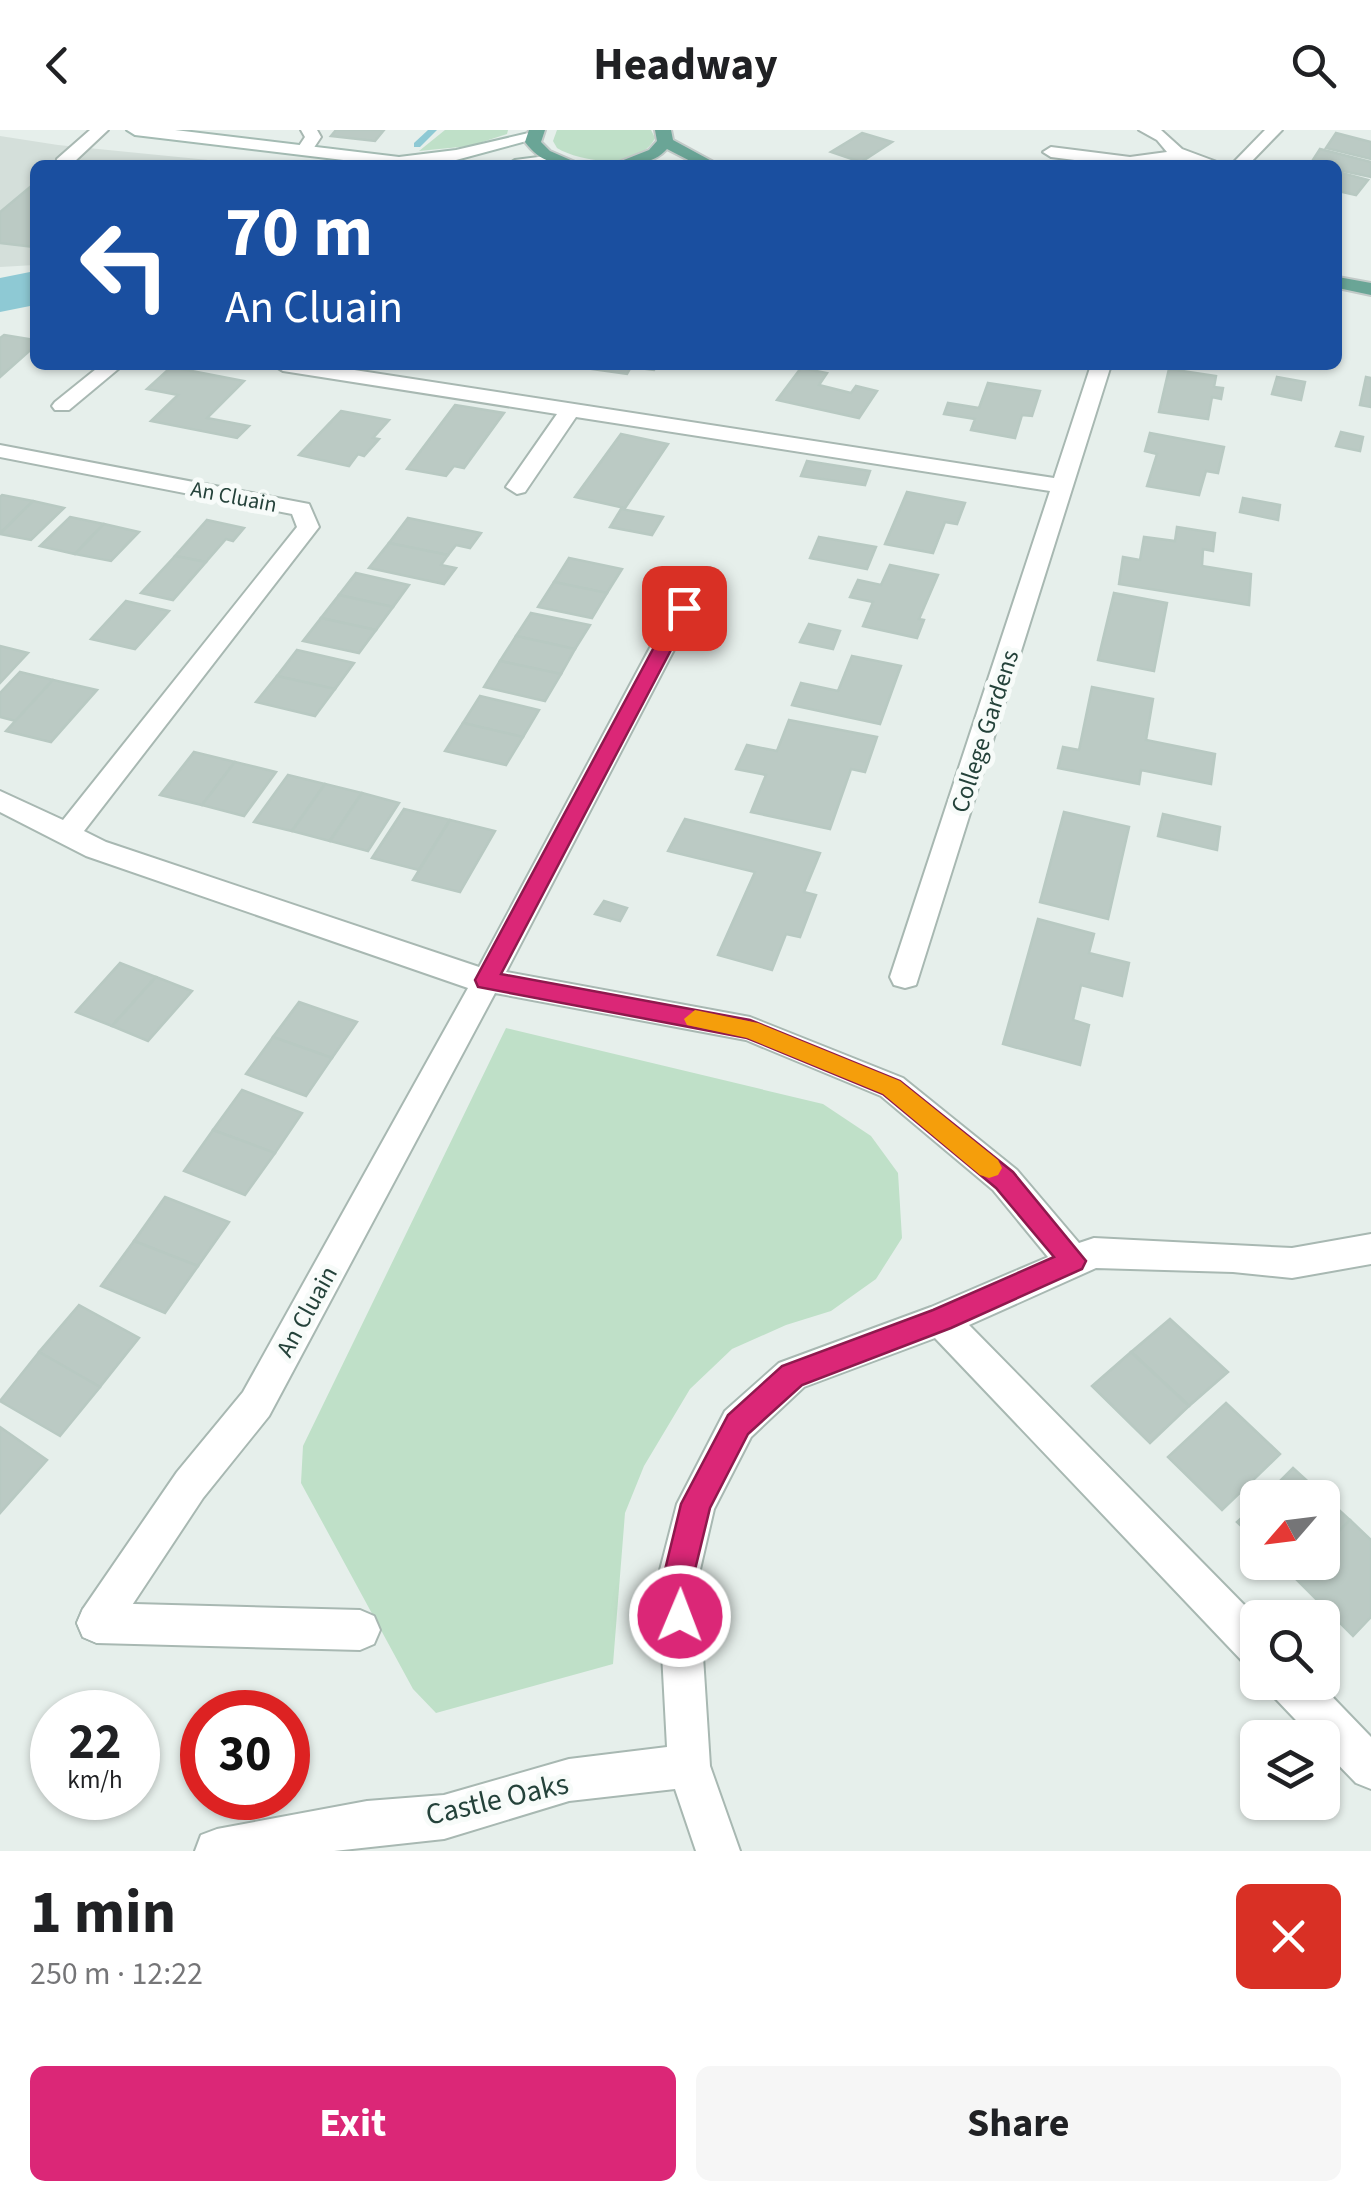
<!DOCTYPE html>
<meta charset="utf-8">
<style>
:root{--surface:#fff;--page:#f6f6f6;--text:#202124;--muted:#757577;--accent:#db2777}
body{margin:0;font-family:"Source Sans 3",sans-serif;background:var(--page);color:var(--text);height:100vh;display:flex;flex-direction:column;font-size:38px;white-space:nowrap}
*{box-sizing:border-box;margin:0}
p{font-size:32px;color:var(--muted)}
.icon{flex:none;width:55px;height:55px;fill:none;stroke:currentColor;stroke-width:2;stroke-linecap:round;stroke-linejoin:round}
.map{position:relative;height:1721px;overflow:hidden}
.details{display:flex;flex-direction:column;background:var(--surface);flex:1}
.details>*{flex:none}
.hud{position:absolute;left:30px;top:30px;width:1312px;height:210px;border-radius:15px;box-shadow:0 2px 8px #0004;background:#1a4fa0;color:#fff;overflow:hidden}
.needle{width:65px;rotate:242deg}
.fabs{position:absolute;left:1240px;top:1350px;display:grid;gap:20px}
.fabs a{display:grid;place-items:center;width:100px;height:100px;border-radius:15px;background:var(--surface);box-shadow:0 2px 8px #0004;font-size:50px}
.speed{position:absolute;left:30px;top:1560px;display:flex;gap:20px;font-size:50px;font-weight:700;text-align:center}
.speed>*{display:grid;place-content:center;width:130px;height:130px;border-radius:50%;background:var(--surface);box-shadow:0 2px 8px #0004;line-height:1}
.speed small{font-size:25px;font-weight:400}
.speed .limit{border:15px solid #d22;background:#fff;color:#111}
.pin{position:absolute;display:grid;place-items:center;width:85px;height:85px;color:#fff;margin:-42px;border-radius:20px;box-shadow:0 5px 15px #0006}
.me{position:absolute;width:110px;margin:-55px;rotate:1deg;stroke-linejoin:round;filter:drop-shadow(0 0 8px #0008)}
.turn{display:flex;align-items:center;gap:35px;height:210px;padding:0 30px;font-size:45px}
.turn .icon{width:130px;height:130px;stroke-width:2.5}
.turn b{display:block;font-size:70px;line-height:85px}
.round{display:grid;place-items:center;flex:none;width:105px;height:105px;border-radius:15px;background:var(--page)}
.overview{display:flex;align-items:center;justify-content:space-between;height:170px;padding:0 30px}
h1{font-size:60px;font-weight:700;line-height:75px}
.primary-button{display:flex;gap:20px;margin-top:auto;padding:20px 30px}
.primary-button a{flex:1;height:115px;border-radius:15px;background:var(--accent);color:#fff;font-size:40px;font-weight:700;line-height:115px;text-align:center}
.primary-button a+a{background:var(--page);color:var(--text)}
header{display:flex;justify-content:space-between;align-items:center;height:130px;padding:0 30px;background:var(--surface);font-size:45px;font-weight:700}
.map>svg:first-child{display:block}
</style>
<header><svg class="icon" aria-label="back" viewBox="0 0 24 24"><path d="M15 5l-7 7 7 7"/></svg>Headway<svg class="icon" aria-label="search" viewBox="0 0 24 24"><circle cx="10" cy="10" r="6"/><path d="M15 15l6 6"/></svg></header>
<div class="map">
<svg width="1371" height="1721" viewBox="0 0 1371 1721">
<rect width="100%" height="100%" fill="#e6efeb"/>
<path fill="#d4dfda" d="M0,6l58,9 201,20h-224v100l-35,2z"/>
<g fill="#bfe0c8">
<path d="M445,0h63l-1,4 -37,12 -51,5z"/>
<path d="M557,0h94l4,8c-16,32 -73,25 -98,10l-4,-7z"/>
<path d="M506,898l317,76 48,32 27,37 4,65 -26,41 -45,32 -45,14 -54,24 -42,40 -46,77 -19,47 -12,151 -177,49 -23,-24 -112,-206 2,-37z"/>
</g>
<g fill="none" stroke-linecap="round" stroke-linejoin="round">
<path fill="#8ec9d4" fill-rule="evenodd" d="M428,0h9l-17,17h-6v-4z"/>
<path fill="#8ec9d4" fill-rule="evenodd" d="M35,141v34l-35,7v-34z"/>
</g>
<g fill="#bbcac4" stroke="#b8c9c2" stroke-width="2.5">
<path d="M336,0h48l-9,11 -44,-5z"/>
<path d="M862,3l30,9 -31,20 -30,-10z"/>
<path d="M1336,3l35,9v17l-45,-11z"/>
<path d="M1320,19l51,13v15l-33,-7v-5l-27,-2z"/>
<path d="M1338,42l30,8 -12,15 -18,-4z"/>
<path d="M35,53v64l-35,-4v-31z"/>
<path d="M4,205l31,5v6l-35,31v-39z"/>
<path d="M564,235h93l-3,5 -23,-3 -4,7z"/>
<path d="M171,237l73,14 -37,37 42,8 -12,12 -86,-17 27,-26 -31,-6z"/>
<path d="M801,238l26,5 -8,12 32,8 5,-7 21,5 -18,27 -82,-18z"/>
<path d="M1169,239l47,7 -2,11 9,1 -2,11 -9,-2 -4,22 -49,-7z"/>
<path d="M1277,247l28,5 -4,18 -29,-6z"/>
<path d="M1366,247l5,1v29l-11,-2z"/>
<path d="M988,253l52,8 -8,25 -10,-1 -7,23 -44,-8 4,-11 -31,-5 4,-11 31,5z"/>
<path d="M455,275l49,8 -40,55 -10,-2 -8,10 -39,-7z"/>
<path d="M341,281l48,9 -16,18 6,1 -15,17 -6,-2 -9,12 -50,-11z"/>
<path d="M1341,302l22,5 -3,14 -24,-5z"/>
<path d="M1150,303l74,14 -6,26 -12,-2 -7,24 -52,-9 10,-32 -12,-3z"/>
<path d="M621,304l47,10 -43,64 -50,-11z"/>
<path d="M807,331l63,10 -5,14 -64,-9z"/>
<path d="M907,362l58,11 -8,21 -12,-2 -12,31 -48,-9z"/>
<path d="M2,365l31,6 -33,32v-36z"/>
<path d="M1243,368l37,7 -2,15 -38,-8z"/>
<path d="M33,371l31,7 -33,32 -31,-6z"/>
<path d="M621,379l42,8 -11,18 -42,-8z"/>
<path d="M70,387l34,7 -29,30 -35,-8z"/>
<path d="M408,388l73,15 -11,15 -14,-3 -8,10 -59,-12z"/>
<path d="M207,390l37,8 -11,13 -7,-2 -20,23 -31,-6z"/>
<path d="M104,394l35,8 -28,29 -36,-7z"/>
<path d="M1177,397l38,6 -2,18 -10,-2 -1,17 49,8 -2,31 -130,-21 4,-27 17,3 4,-23 31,4z"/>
<path d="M819,407l57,10 -9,22 -57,-11z"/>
<path d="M389,413l59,12 -7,10 15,3 -12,16 -75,-16z"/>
<path d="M175,426l31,6 -33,38 -32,-7z"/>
<path d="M569,428l53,11 -15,24 -53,-11z"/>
<path d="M890,435l48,10 -19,44 5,1 -7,18 -54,-12 10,-24 -23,-5 8,-17 23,5z"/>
<path d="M356,443l53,12 -16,22 -54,-12z"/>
<path d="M554,452l53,11 -15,25 -54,-11z"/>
<path d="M1114,463l53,10 -13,68 -56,-11z"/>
<path d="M339,465l54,12 -17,23 -55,-12z"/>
<path d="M126,471l43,10 -34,38 -44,-10z"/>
<path d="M531,483l59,12 -15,24 -59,-13z"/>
<path d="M321,488l55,12 -17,23 -56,-12z"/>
<path d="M809,494l31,7 -7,18 -33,-7z"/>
<path d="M516,506l59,13 -14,25 -61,-13z"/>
<path d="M0,516l28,7 -28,30z"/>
<path d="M297,520l57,13 -19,26 -58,-13z"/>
<path d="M852,526l49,10 -21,58 -88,-19 9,-22 37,8z"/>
<path d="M500,531l61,13 -16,27 -61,-14z"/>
<path d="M20,542l33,8 -37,41 -16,-4v-24z"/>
<path d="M277,546l58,13 -20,27 -59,-14z"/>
<path d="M53,550l44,10 -46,52 -45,-11z"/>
<path d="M1092,557l61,12 -7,41 69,14 -4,30 -70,-14 -2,14 -81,-16 5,-21 16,3z"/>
<path d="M480,566l59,14 -16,27 -60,-14z"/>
<path d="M789,590l88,17 -12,35 -14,-3 -21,60 -79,-17 15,-37 -30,-6 11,-24 30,6z"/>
<path d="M463,593l60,14 -17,28 -61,-14z"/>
<path d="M194,622l41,10 -33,43 -42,-10z"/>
<path d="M235,632l41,10 -32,44 -42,-11z"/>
<path d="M288,645l37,9 -33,47 -38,-9z"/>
<path d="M325,654l37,9 -32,48 -38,-10z"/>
<path d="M362,663l37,10 -31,48 -38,-10z"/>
<path d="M404,679l46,11 -31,50 -47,-12z"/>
<path d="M1064,682l65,15 -21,92 -68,-17z"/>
<path d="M1163,684l57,13 -3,23 -59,-14z"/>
<path d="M685,689l135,34 -16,39 12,3 -16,42 -14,-3 -14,36 -54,-15 37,-83 -87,-21z"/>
<path d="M450,690l45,11 -35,61 -47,-12z"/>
<path d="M604,771l23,7 -7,13 -25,-7z"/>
<path d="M1038,789l56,15 -5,19 40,10 -7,33 -41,-11 -8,35 16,5 -9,40 -77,-21z"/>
<path d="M120,833l36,14 -44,49 -36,-14z"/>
<path d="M156,847l36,14 -44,50 -36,-15z"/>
<path d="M299,872l58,20 -25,36 -59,-21z"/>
<path d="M273,907l59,21 -26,38 -60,-22z"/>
<path d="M242,960l60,23 -27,40 -62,-23z"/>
<path d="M213,1000l62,23 -30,42 -61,-24z"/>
<path d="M165,1067l64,25 -31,44 -64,-25z"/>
<path d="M134,1111l64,25 -33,47 -64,-27z"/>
<path d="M79,1175l60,33 -39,49 -61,-35z"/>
<path d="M1170,1189l58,53 -39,34 -58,-54z"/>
<path d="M39,1222l61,35 -40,49 -60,-35z"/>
<path d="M1131,1222l58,54 -39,37 -58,-57z"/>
<path d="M1226,1273l54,51 -58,56 -54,-53z"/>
<path d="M0,1297l47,33 -47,53z"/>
<path d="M1293,1338l57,52 -28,29v-51h-59z"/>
<path d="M1258,1373v39l-21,-20z"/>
<path d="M1350,1390l21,20v77l-18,19 -59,-59 15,-15h13v-13z"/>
<path d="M1279,1432h30l-15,15z"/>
</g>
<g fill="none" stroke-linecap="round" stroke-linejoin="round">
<g stroke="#a8b8b2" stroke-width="4">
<g id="service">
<path d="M90,0h18l-34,32 2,3h-20l1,-6z"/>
<path d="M301,0h16l4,7 -10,15 -14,-3 8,-12z"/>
<path d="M97,1473l263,7 14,6 6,14 -6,14 -14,6 -263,-7 -14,-6 -6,-14 6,-14z"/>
</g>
</g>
<g stroke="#a8b8b2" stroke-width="4">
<g id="minor">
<path d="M1139,0h22l21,19 43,16h-25l-16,-5 -70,5 -63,-8 -8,-5 8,-5 79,10 37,-5 -10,-12z"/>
<path d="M1265,0h17l-34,35h-17z"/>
<path d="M101,235h22l-54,45h-14l-3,-4 3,-4z"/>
<path d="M273,235h49l732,113 37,-113h20l-195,620 -11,3 -11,-3 -4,-8 160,-486 -474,-74 -51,75 -8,2 -11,-7 51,-73 -274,-43z"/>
<path d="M0,315l309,59 10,23 -235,304 22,11 373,125 211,-394 4,-5h16l4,5 -208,399 244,45 153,61 114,92 62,73 15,-5 198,10 79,-14v30l-79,14 -59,-6 -137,-4 -127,57 289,294v50l-14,-6 -309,-325 -131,49 -53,50 -37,72 -16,69 12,188 30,85h-44l-21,-62 -106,12 -125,38 -110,12h-139l6,-16 16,-6 150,-28 77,-6 125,-36 98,-12 -9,-169 19,-74 48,-93 54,-48 152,-56 117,-50 -55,-67 -112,-94 -135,-56 -251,-47 -226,423 -66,82 -92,139 -14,6 -14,-6 -6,-14 6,-14 94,-137 66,-80 225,-404 -382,-132 -86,-44v-21l63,29 234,-293 -5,-13 -292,-57z"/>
<path d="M1269,1552h49l53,55v52l-15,-6 -34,-35v-10h-9l-39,-41z"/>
</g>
</g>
<g stroke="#a4bbb3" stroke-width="4">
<g id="secondary">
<path d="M127,0h48l224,27 57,-7 77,-18 8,5 -85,23 -24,2 2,3h-49l-250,-30z"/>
<path d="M554,25l6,1v8l-53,1 8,-5z"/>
</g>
</g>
<g stroke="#c2cac8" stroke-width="4">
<g id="primary">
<path d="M529,0h16l-4,12 9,9 32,14c-26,0 -41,-2 -57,-23z"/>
<path d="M655,0h16l2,10 46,25h-21l-31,-16c-14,16 -36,16 -56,16l38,-15 8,-9z"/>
<path d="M1338,147l33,6v12l-33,-7z"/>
</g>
</g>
<use href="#service" fill="#fff" fill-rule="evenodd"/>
<use href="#minor" fill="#fff" fill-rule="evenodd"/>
<use href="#secondary" fill="#fff" fill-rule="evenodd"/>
<use href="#primary" fill="#6aa596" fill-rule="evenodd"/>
</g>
<path fill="#db2777" stroke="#8e194d" stroke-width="2.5" d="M684,472l9,6 -192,366 249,46 150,61 113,91 73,89 -4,8 -131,59 -149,57 -54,49 -38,74 -17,70 2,38 -4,11 -11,4 -11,-4 -6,-49 18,-74 47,-89 54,-49 151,-56 121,-53 -58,-69 -113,-94 -136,-56 -269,-51 -3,-7 200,-372z"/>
<path fill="#f59e0b" d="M695,880l63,13 142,58 98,79 4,8 -4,7 -9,3 -9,-3 -97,-81 -136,-56 -60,-13 -3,-6z"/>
<g text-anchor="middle" stroke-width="10" stroke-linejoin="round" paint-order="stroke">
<g font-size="22" fill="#24423a" stroke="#f7fbf9">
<text transform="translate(234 366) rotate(11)" y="8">An Cluain</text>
</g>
<g font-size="25" fill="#24423a" stroke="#f7fbf9">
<text transform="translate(984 601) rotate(-72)" y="9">College Gardens</text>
<text transform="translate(306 1181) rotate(-61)" y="9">An Cluain</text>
</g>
<g font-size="30" fill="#24423a" stroke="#f7fbf9">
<text transform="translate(497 1669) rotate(-13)" y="10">Castle Oaks</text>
</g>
</g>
</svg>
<div class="fabs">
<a><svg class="needle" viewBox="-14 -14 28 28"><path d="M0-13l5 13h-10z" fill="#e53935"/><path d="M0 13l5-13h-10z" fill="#757577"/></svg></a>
<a><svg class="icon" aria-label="search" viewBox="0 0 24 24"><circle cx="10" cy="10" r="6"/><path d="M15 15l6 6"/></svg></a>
<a><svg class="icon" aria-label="layers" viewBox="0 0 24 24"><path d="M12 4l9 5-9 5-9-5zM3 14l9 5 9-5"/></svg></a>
</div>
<div class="speed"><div>22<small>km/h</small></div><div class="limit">30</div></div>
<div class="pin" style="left:684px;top:478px;background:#d93025"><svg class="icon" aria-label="arrive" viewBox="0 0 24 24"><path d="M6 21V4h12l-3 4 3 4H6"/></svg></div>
<svg class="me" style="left:680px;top:1486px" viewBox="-20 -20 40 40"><circle r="17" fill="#db2777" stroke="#fff" stroke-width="3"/><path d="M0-11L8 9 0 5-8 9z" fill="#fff"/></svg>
<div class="hud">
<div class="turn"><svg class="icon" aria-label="left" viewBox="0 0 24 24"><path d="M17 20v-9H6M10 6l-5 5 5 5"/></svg><div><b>70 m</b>An Cluain</div></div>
</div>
</div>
<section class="details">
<div class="overview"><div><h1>1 min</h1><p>250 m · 12:22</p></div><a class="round" style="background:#d93025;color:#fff"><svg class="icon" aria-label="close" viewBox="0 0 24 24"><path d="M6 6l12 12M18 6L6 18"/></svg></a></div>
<div class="primary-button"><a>Exit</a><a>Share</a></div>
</section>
